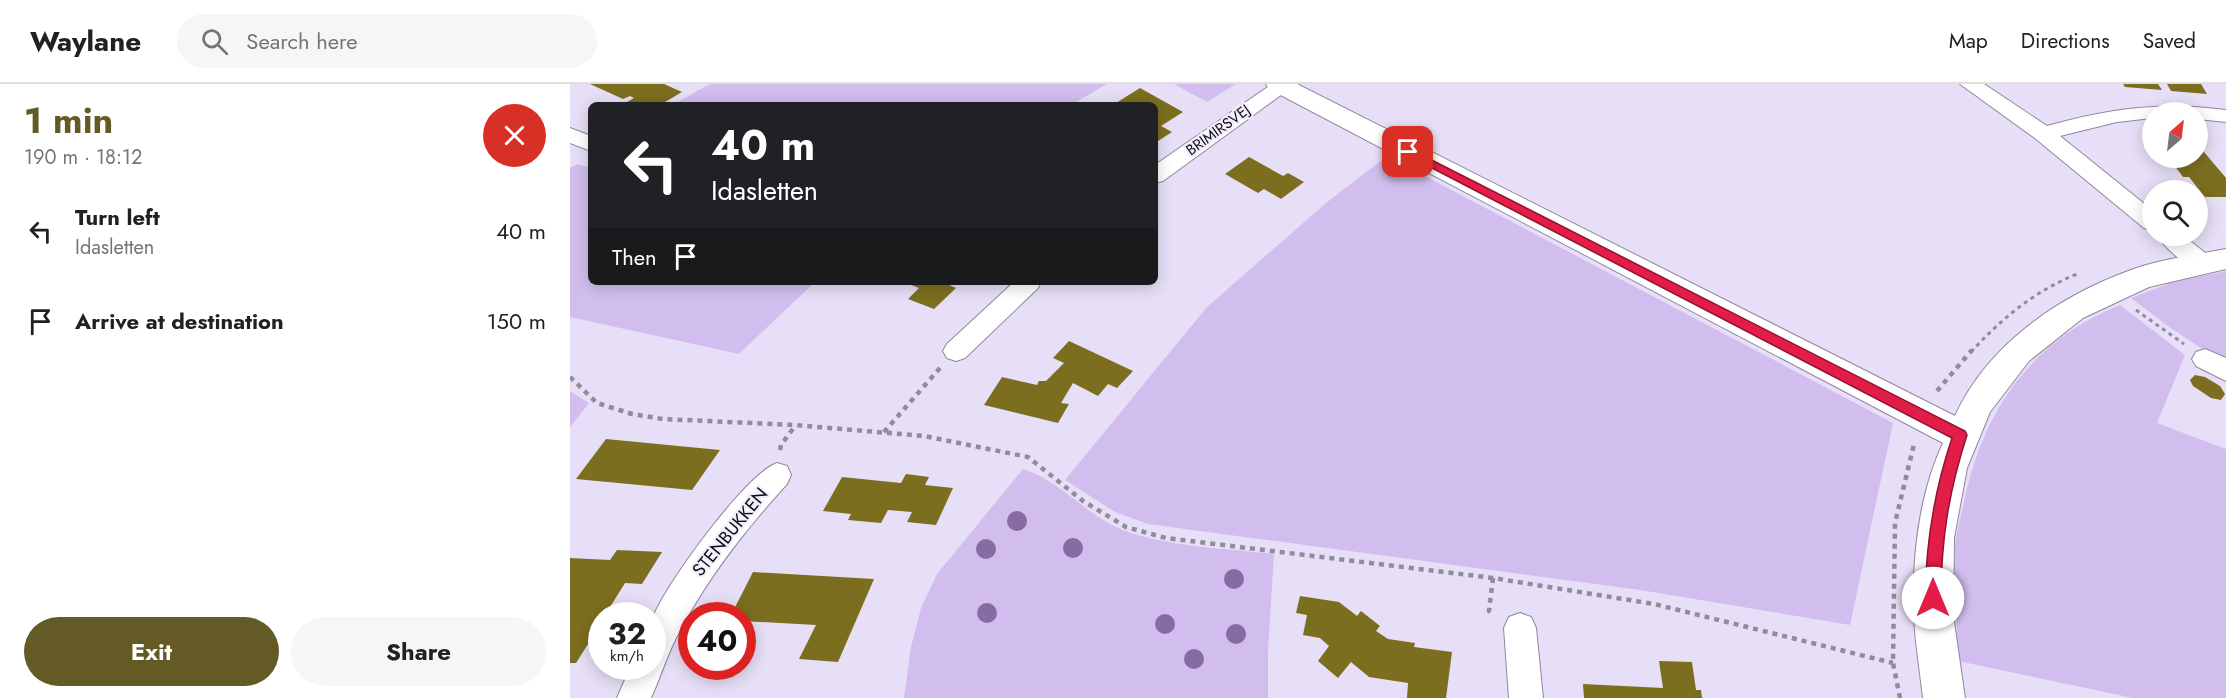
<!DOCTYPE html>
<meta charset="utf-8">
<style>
:root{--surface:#fff;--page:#f6f6f6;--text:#202124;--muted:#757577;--line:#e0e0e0;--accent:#645a26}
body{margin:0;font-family:Jost,sans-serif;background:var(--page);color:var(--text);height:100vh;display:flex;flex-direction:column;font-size:22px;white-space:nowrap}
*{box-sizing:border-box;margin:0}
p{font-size:20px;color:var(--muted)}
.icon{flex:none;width:33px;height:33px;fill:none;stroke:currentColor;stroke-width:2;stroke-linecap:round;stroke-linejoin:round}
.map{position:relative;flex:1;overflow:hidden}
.side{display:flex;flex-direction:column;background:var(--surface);width:570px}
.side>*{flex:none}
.guide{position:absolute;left:18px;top:18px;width:570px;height:183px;border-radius:9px;box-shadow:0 3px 15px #0003;background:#202124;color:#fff;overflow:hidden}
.needle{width:39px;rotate:28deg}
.tools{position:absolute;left:1572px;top:18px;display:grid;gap:12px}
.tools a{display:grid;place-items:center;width:66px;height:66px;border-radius:50%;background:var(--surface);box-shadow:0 3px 15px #0003;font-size:30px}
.speed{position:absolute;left:18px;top:518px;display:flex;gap:12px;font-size:30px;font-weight:700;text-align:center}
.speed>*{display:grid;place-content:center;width:78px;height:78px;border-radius:50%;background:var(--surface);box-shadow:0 3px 15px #0003;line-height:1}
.speed small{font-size:15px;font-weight:400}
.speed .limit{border:9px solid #d22;background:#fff;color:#111}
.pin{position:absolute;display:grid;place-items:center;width:51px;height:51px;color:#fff;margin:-26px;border-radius:12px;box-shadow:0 3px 9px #0006}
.me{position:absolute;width:66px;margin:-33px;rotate:0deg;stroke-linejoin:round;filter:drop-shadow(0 0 4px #0008)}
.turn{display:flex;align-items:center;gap:21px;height:126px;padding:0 24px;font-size:27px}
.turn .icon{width:78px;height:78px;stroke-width:2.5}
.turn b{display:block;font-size:42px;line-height:51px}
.then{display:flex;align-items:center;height:57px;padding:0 24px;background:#0003;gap:12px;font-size:22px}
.round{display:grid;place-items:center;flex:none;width:63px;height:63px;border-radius:32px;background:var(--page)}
.summary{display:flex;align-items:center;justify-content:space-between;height:102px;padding:0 24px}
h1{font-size:36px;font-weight:700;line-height:45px;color:var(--accent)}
.button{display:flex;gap:12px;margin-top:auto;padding:12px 24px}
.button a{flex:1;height:69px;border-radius:36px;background:var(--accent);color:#fff;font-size:24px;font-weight:700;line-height:69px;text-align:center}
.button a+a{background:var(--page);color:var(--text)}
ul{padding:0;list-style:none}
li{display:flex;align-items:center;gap:18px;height:90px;padding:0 24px}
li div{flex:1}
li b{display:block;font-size:22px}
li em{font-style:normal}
header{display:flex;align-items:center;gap:36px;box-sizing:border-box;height:84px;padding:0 30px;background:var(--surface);border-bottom:2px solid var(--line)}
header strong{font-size:28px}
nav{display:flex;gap:33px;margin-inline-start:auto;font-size:21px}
.search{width:420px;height:54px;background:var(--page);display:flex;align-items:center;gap:15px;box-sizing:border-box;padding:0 21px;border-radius:33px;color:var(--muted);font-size:22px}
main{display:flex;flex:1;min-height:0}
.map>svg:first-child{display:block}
</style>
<header>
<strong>Waylane</strong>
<div class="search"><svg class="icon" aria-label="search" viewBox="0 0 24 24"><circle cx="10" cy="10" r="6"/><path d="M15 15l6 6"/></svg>Search here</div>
<nav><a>Map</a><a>Directions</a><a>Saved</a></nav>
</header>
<main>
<section class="side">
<div class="summary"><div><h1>1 min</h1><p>190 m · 18:12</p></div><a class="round" style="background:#d93025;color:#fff"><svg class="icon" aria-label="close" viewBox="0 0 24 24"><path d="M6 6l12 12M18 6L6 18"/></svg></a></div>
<ul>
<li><svg class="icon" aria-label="left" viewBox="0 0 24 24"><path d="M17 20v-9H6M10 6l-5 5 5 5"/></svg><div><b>Turn left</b><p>Idasletten</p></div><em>40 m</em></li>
<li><svg class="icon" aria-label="arrive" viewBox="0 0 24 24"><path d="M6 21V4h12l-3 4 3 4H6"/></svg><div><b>Arrive at destination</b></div><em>150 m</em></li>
</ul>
<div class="button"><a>Exit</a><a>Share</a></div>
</section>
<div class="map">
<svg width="1656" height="614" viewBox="0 0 1656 614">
<rect width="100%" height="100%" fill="#e7dff7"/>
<g fill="#d1beef">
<path d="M140,0h397l-36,21h-399z"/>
<path d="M604,0h62l-29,18z"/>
<path d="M817,72l506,267 -43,202 -210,-35 -492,-66 -33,-12 -50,-32 142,-173 119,-104z"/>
<path d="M7,80l14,4v114h224l-76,72 -169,-37v-149z"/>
<path d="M1656,187v93l-57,-37 -38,-29 42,-16z"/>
<path d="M1550,221l65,50 -28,68 69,26v249h-93l-175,-37c-1,-38 -5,-77 -3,-114 1,-13 5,-27 8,-40 18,-94 67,-166 157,-202z"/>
<path d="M0,307l19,12 -19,24z"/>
<path d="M453,385c33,10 58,40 89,56 43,22 113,23 162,29l-6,97v47h-364l7,-51 10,-39 16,-34z"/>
</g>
<g fill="#7c6e1f">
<path d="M20,0h74l18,8 -22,13h-38l12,-7 -4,-2 -7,3z"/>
<path d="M1553,0h35l4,6 -37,-3z"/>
<path d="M1597,0h34l6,10 -36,-3z"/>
<path d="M570,4l43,24 -22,14 11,6 -17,11v-38h-36l-3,-2z"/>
<path d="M1628,61l28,33v19h-21l-16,-20h-6l-11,-15h5l-4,-4h25z"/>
<path d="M679,73l34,19 5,-3 16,9 -23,17 -17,-10 -6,4 -33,-19z"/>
<path d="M334,198h38l14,6 -22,21 -26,-10 11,-11z"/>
<path d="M499,257l64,30 -16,17 -9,-4 -10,12 -25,-13 -12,20 8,1 -11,19 -74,-18 18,-28 35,8 2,-4h7l18,-18 -11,-5z"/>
<path d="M1625,291l10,2 15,9 5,8 -4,6 -10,-2 -18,-12 -3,-6z"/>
<path d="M36,355l114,11 -28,40 -116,-11z"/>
<path d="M336,390l23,3 -4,8 28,3 -17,37 -29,-3 5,-10 -24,-2 -7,13 -33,-3 3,-6 -28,-3 19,-34 59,6z"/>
<path d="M47,466l45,2 -20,32 -17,-1 -20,32h-3v7l-26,41h-6v-105l40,2z"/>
<path d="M183,488l121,7 -36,83 -39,-3 17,-34 -74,-4v-6h-11z"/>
<path d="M730,512l39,6 18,14 4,-5 19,15 -4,5 12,8 27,4 -1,4 38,5 -6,46h-39l1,-15 -39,-6 -18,-15 -13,16 -20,-17 11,-15 -9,-8 -17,-3 4,-20 -11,-2z"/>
<path d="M1089,577l33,1 4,28h5l1,8h-118l-1,-14 80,4z"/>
</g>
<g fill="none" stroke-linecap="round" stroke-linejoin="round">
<g stroke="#8f879d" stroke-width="2">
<g id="street">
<path d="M702,0h24l-133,97 -8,2v-18z"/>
<path d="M1390,0h24l63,42c65,-18 112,-24 179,-16v12l-28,-3v-7h-46v6l-35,4 -57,14 92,74v20l-8,-2 -108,-89z"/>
<path d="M0,44l21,8v15l-21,-8z"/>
<path d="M1588,152h26l25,20 3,6 -3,6c-3,1 -8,2 -10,2 -10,0 -38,-26 -41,-34z"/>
<path d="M444,198h27l-3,6 -73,70 -9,3 -9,-3 -4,-7 4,-7z"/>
<path d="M1635,265l21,9v23l-30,-15 -4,-7 4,-7z"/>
<path d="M207,379l10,3 4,9 -4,9c-43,47 -82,97 -111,154 -10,20 -16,40 -25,60h-34l14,-32h21c0,-14 -4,-37 2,-51 13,-32 92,-141 123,-152z"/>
<path d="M950,529l11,4 5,11 7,70h-34l-5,-70 5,-11z"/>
</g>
</g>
<g stroke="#8f879d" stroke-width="2">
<path id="secondary" d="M696,0h31l658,332c33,-72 104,-120 176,-146 30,-11 64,-15 95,-21v20l-77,18 -66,31 -54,43 -39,51 -23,56 -13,70 -1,77 12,83h-42c-3,-27 -8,-56 -9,-83 -2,-58 5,-120 29,-172l-674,-354z"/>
</g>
<g stroke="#918b9c" stroke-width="3" stroke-dasharray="4 4" stroke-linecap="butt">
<path d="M1566,226l48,34"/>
<path d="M1401,268c31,-34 66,-63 109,-79"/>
</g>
<g stroke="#918b9c" stroke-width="4.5" stroke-dasharray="5 5" stroke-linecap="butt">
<path d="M0,293l27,26 35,11 31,5 132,6 129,11 104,21 55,44 43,26 40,11 327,40 161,26 239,59"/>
<path d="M1367,307l35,-41"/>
<path d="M314,348l56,-64"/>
<path d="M210,366l1,-5 14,-19"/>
<path d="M923,494l-4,33 6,3"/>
<path d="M1330,614l-7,-35 2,-140 19,-79"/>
</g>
<use href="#street" fill="#fff" fill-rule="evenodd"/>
<use href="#secondary" fill="#fff" fill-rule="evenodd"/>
</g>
<g fill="#866ca1">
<circle cx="447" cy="437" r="10"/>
<circle cx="503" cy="464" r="10"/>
<circle cx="416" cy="465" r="10"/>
<circle cx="664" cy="495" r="10"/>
<circle cx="417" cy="529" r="10"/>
<circle cx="595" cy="540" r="10"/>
<circle cx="666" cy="550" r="10"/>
<circle cx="624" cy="575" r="10"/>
</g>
<path fill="#e11d48" stroke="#92132f" stroke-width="1.5" d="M838,64l557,283 2,4c-18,56 -26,104 -26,163l-2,5 -6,3 -5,-3 -3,-5c1,-56 9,-107 27,-160l-547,-284v-5z"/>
<g text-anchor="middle" stroke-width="4.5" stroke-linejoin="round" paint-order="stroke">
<g font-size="15" fill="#0e0b12" stroke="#f3eefc">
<text transform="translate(648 46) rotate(-36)" y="5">BRIMIRSVEJ</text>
</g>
<g font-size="18" fill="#0e0b12" stroke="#f3eefc">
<text transform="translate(160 448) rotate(-51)" y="6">STENBUKKEN</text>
</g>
</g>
</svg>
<div class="tools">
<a><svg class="needle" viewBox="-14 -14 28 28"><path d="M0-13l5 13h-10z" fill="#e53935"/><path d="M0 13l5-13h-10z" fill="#757577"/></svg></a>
<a><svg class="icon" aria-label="search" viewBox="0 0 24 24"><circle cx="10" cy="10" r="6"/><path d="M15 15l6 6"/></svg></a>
</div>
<div class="speed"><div>32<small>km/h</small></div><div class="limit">40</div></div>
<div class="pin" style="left:838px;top:68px;background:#d93025"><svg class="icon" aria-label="arrive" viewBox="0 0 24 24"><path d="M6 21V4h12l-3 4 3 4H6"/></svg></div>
<svg class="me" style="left:1363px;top:514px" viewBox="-20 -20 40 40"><circle r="19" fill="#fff"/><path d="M0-13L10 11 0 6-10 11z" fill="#e11d48"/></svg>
<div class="guide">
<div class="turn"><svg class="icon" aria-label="left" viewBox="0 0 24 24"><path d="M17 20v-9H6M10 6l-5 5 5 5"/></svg><div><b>40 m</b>Idasletten</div></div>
<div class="then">Then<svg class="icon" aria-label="arrive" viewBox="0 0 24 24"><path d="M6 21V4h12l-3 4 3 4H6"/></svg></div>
</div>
</div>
</main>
